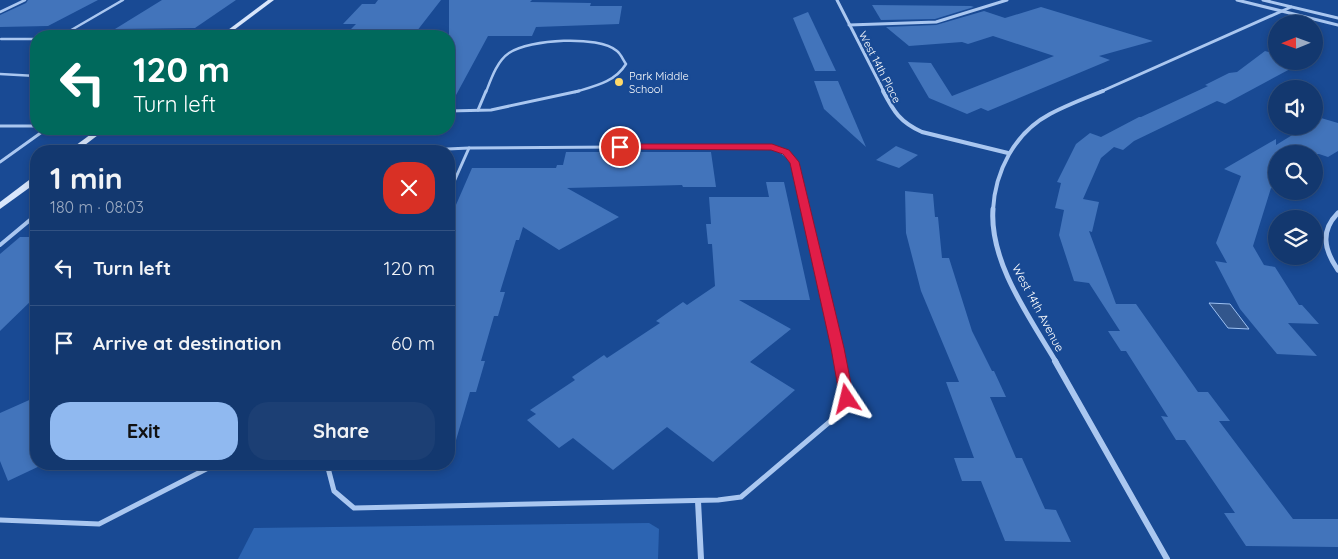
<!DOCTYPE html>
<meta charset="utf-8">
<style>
:root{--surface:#13386f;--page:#1c3f74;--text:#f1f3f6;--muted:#9dacc3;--line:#325282;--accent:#90b9f0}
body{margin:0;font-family:Quicksand,sans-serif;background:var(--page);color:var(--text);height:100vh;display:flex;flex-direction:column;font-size:19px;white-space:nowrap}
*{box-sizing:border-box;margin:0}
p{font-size:16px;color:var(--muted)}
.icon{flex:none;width:28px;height:28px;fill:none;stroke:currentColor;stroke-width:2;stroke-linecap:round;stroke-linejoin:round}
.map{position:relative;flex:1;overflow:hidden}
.drawer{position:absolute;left:30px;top:145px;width:425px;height:325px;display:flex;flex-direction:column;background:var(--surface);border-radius:20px;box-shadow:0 2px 8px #0003,0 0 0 1px var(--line)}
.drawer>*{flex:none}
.top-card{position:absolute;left:30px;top:30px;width:425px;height:105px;border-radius:20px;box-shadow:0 2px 8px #0003,0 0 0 1px var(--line);background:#00695c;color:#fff;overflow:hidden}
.needle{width:32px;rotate:269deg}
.controls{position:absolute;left:1268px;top:15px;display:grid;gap:10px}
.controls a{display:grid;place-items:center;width:55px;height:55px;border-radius:50%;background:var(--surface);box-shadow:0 2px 8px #0003,0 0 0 1px var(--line);font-size:25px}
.pin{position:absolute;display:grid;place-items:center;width:42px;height:42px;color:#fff;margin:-21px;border:2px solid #fff;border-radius:50%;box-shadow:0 1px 5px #0007}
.me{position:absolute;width:55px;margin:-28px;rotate:350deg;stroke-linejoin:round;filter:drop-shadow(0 0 4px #0008)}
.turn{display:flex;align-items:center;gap:18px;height:105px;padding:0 20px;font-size:22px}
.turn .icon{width:65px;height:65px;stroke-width:2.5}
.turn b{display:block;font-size:35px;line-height:42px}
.round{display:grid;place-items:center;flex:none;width:52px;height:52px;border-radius:20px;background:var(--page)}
.headline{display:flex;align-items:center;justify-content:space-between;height:85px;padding:0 20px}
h1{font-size:30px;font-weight:800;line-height:38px}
.action{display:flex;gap:10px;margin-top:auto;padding:10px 20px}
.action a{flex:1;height:58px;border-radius:20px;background:var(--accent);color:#111;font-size:20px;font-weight:800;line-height:58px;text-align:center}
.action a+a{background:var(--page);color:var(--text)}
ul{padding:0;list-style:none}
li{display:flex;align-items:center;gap:15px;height:75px;padding:0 20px;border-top:1px solid var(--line)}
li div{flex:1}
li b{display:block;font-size:19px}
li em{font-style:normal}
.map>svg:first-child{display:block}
</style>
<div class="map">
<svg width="1338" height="559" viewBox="0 0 1338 559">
<rect width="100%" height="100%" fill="#194a94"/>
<path fill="#2c64b2" d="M649,523l10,6 -1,30h-420l16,-31z"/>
<path fill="#32568c" stroke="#9dc1f2" d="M1209,303l21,1 19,25 -21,-1z"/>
<g fill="#4274bb">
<path d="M28,0h70l-50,26 -48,1v-12l26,-12z"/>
<path d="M162,0h74l-41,28 -80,1z"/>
<path d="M378,0h63l-28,36h-69l12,-12h-13l19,-20h13z"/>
<path d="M449,0h83l-2,2 61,1 -1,3h32l-3,18 -83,3 -4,9h-44l-39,72z"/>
<path d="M872,5l99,1 3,1 -39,12 -54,1z"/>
<path d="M1041,7l112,34 -54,15 11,4 -122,51 -7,-3 -14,6 -38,-16 -21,-36 23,1 21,33 102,-40 -61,-20 -25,8 -6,-2 -53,4 -23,-19 50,-2 48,-14 21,7z"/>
<path d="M808,12l28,59h-21l-22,-53z"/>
<path d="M1265,51l11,3v7h29l-80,43 -8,-3 -83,40 -11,9 -9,-3 -13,11 -18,41 16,3 -7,30 -3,-1 27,73h20l62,88h10l22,29h-11l74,98h45v28l-92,-1 -22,-33h11l-50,-73h-9l-15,-24 7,1 -42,-66h-5l-13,-20h12l-31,-48 -15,-2 -15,-46 5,-25 -9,-2 6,-25 -4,-1 19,-38 14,-11 11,4 38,-20h2l67,-31 -3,-1 24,-12 8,-1z"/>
<path d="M814,81h24l28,66 -42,-38z"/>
<path d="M1321,118l17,5v28l-10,6 -9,-3h-43v36l-5,-2 -18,58 11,19 11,2 24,38h3l17,19 -31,-1 29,33 -40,-2 -37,-45 -25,-48 12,2 -11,-20 25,-67 -17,-7 52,-30v6l31,-19h7v-4z"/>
<path d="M896,146l22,9 -19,13 -23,-8z"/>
<path d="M566,152h145l5,35h-33l-1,-2 -115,3 52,29 -60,33 -36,-23 -4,13h-3l-16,52h5l-7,24h-4l-13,45h4l-9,31h-6l-16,55 -5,-1v-225l23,-53h84l1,-3h6z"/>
<path d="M766,182h18l26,118h-71l52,29 -41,33 45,28 -82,72 -46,-35 -54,43 -40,-32 -14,10 -32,-28 9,-6 -6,-4 45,-30 -3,-3 32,-22 3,3 53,-35 -4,-2 27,-19 4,3 28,-19 -3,-42h-4l-2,-20h5l-2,-27h60z"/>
<path d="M905,191l28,3 2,23h3l4,41h7l23,73 20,40h2l12,26h-16l26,61h6l23,51 11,1 15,32 -66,-1 -24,-60h-19l-8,-23h20l-28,-76h13l-38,-91 -15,-58z"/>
<path d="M20,237h16v59l-36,35v-77z"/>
<path d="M36,397v67h8l-36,17 -8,-20v-48z"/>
</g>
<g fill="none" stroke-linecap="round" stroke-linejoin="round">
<g stroke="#aac7f0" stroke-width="2.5">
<path d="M0,12l25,-12"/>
<path d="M61,36l62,-36"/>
<path d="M1,39h35"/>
<path d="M0,74l36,2"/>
<path d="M486,92c5,-13 11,-31 23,-39 21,-14 89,-18 108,-2 4,3 6,9 9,13 -11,18 -31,22 -51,28"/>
</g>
<g stroke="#aac7f0" stroke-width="3">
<path d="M478,110l8,-19"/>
<path d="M449,111l42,-1 88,-19"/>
<path d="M0,126h36"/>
<path d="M121,151l28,-4 230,-1 47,4 43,-2"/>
<path d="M0,162l42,-30 -2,-3"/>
<path d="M449,193l20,-45 293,-2c39,5 36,33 43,64"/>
</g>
<g stroke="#aac7f0" stroke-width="4">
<path d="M805,209l35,153"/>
<path d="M0,245l36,-30"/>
</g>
<g stroke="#aac7f0" stroke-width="5">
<path d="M327,464l7,27 20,17 364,-8 23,-3 92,-78 14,-20 -7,-38"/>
<path d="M0,520l99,4 117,-60"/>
</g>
<g stroke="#aac7f0" stroke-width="3">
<path d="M837,0l47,92"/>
<path d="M1237,0l101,25"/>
<path d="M1263,0l75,18"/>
<path d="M849,25l87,-3 71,-22"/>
<path d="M1100,92l191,-85"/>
</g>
<g stroke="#aac7f0" stroke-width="4">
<path d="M883,91c11,21 17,31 39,41l86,21"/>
<path d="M993,210c2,-38 21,-77 57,-96 17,-9 35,-16 53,-23"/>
</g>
<g stroke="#aac7f0" stroke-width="5">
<path d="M993,209c-4,53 37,109 63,153"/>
<path d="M1338,213c-18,18 -14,37 0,57"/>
</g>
<g stroke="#aac7f0" stroke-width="6">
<path d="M1055,361l112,198"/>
<path d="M698,501l3,58"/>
</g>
<g fill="#d8e6fb" fill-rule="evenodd">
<path d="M268,0h6l-48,36h-6z"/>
<path d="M98,129h8l-29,22h-9z"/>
<path d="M33,177h3v6l-36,26v-7z"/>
</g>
</g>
<path fill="#e11d48" stroke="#92132f" d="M620,144h152l17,6 10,12 45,186 10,51 -2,3h-10l-2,-3 -9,-51 -41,-185 -7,-9 -12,-4 -155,-1 -1,-2z"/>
<circle fill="#ffd969" stroke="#194a94" stroke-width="2" cx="619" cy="82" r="5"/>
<g text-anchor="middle" stroke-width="4.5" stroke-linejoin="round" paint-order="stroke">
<g font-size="11" fill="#fff" stroke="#194a94">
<text transform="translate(880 67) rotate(63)" y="4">West 14th Place</text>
</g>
<g font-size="11" fill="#fff" stroke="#194a94" text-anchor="start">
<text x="629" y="80">Park Middle<tspan x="629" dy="13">School</tspan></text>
</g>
<g font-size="12" fill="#fff" stroke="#194a94">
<text transform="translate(1038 308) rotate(62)" y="4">West 14th Avenue</text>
</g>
</g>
</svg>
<div class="controls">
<a><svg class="needle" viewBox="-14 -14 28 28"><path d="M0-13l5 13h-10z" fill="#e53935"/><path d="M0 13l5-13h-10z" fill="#9dacc3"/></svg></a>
<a><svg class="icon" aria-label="sound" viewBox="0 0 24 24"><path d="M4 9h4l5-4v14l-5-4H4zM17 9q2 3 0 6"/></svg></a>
<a><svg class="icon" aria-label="search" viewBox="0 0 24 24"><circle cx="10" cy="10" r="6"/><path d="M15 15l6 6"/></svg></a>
<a><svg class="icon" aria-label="layers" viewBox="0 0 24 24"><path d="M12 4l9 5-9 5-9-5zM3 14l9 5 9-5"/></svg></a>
</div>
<div class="pin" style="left:620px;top:147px;background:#d93025"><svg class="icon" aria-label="arrive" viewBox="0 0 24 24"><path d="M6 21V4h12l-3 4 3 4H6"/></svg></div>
<svg class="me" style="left:847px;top:399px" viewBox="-20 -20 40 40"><path d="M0-17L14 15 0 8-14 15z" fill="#e11d48" stroke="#fff" stroke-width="4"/></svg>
<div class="top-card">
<div class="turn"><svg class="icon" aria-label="left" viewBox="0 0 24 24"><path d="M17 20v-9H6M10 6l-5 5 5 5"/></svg><div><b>120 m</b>Turn left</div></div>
</div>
<section class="drawer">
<div class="headline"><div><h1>1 min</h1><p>180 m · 08:03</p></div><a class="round" style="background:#d93025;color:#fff"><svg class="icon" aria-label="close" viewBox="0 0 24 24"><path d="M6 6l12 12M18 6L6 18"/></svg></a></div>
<ul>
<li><svg class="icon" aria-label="left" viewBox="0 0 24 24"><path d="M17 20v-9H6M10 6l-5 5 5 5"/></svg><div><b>Turn left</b></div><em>120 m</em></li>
<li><svg class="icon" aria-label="arrive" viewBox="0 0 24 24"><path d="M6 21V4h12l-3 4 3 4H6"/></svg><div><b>Arrive at destination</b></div><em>60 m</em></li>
</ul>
<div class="action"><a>Exit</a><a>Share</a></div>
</section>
</div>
